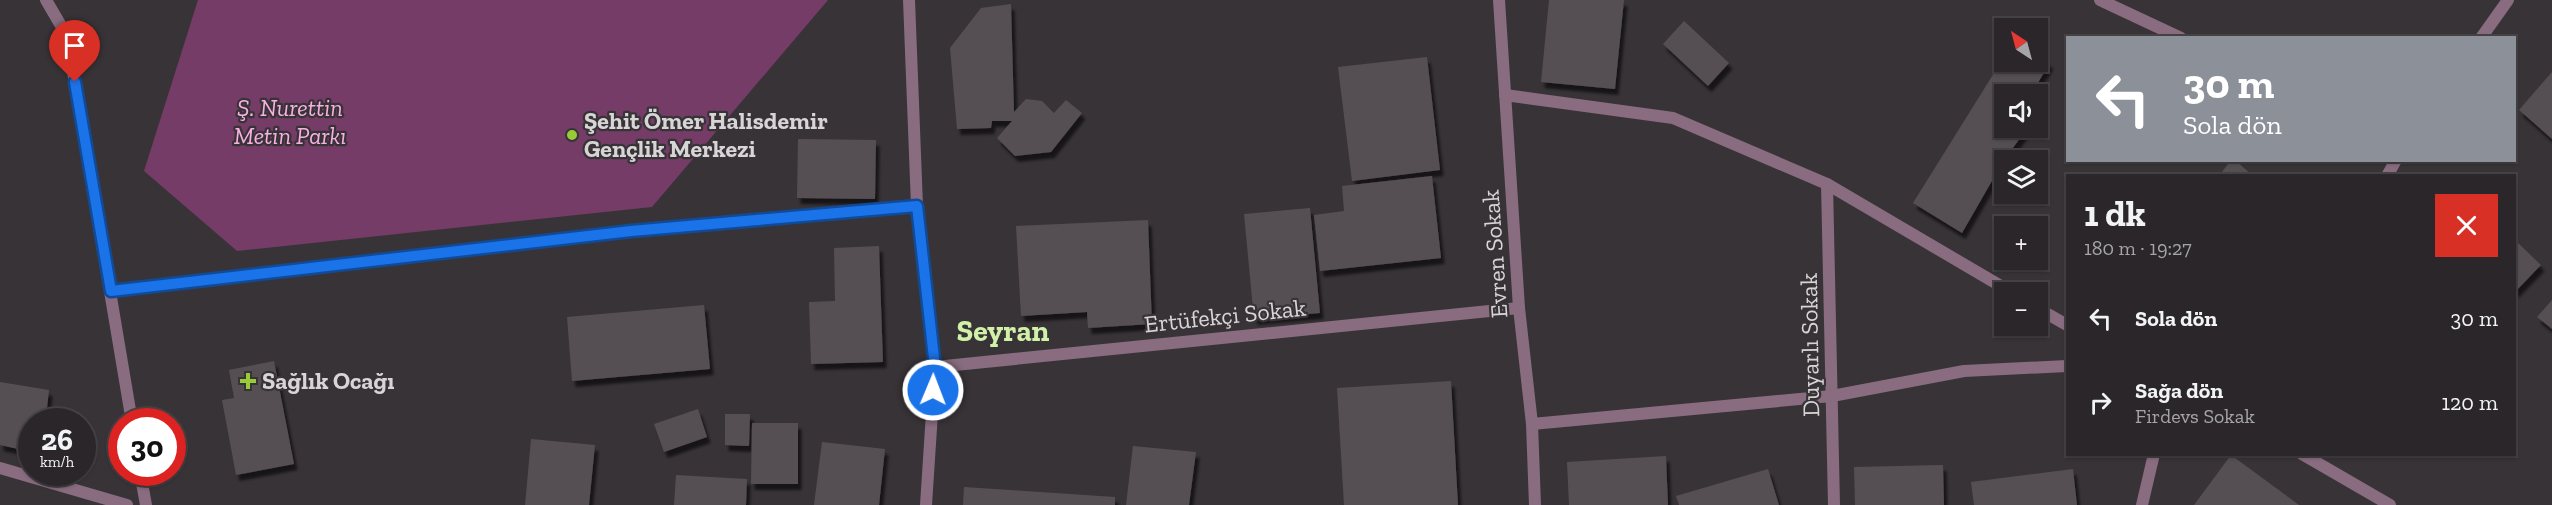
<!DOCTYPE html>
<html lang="tr">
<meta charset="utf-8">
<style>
:root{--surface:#2a2629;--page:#322e31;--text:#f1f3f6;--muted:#a5a5a8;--line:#464346}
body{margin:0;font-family:"Zilla Slab",serif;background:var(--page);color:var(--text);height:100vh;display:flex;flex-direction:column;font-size:22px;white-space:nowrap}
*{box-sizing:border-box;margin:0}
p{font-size:20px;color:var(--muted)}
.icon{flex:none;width:33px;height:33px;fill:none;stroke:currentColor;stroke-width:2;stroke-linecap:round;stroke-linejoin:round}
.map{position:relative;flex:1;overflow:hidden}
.panel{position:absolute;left:2066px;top:174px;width:450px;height:282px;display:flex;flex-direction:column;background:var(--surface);border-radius:0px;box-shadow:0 2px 4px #0004,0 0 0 2px var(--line)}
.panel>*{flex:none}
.guide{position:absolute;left:2066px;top:36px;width:450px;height:126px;border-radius:0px;box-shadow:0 2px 4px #0004,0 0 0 2px var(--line);background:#8c9099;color:#fff;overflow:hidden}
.needle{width:39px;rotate:324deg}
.tools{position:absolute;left:1994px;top:18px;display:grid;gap:12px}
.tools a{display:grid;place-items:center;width:54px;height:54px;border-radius:0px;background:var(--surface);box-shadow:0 2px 4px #0004,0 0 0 2px var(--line);font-size:30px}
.speed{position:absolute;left:18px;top:408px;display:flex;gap:12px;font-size:30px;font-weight:700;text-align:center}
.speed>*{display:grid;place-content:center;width:78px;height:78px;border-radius:50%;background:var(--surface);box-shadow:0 2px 4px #0004,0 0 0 2px var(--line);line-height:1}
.speed small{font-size:15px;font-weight:400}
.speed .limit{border:9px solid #d22;background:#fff;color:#111}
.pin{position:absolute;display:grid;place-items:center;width:51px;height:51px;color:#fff;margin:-62px -26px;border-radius:50% 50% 50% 0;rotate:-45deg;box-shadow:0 0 6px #0007}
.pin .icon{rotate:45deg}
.me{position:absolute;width:66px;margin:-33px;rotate:1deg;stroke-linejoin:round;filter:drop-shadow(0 0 4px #0008)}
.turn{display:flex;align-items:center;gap:21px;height:126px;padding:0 18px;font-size:27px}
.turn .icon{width:78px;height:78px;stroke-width:2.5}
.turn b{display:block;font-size:42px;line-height:51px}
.round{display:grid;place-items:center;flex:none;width:63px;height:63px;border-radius:0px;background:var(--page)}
.headline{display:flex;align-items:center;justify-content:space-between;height:102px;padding:0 18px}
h1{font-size:36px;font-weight:700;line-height:45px}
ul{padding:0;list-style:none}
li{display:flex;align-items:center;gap:18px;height:84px;padding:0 18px}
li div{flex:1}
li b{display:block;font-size:22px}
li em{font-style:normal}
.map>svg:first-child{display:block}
</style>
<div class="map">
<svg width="2552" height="505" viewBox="0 0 2552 505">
<defs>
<filter id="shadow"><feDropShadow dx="3.5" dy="6" stdDeviation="1.5" flood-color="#0009"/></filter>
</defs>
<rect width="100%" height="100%" fill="#383337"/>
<path fill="#743c66" d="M198,0h630l-176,207 -415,44 -93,-80z"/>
<g fill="#554f53" filter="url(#shadow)">
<path d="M1549,0h75l-9,89 -74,-7z"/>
<path d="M1011,4l3,108 12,-13 16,2 12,12 12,-13 16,13 -31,39 -36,4 -18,-18 15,-17h-20l-1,7 -34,1 -7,-81 31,-40z"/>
<path d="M1684,21l45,42 -21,23 -45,-42z"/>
<path d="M2037,55l13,8 -19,31h-27v34l22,2 -22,30 -42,73 -49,-30 91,-146v5h33z"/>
<path d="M1427,57l13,113 -88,11 -14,-114z"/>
<path d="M2552,72v67l-33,-29z"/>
<path d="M798,139l78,1 -1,59 -78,-1z"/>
<path d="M2231,160h4l18,16h-34z"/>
<path d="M1432,176l9,82 -121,13 -6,-56 30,-4 -2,-25z"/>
<path d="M1310,208l10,105 -66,6 -10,-105z"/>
<path d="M1148,220l4,104 -64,4 -1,-16 -66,4 -5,-90z"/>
<path d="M2514,239l27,26 -27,28z"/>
<path d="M879,246l4,116 -72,2 -2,-62 26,-1 -1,-53z"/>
<path d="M2552,300v29l-15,-12z"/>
<path d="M704,305l6,64 -138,12 -5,-64z"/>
<path d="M274,361l20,103 -58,11 -14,-75 12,-2 -5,-28z"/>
<path d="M1451,381l7,124h-114l-7,-117z"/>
<path d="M0,382l49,8 -3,27 33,-2 1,7h-48v30l-32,-7z"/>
<path d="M698,409l9,28 -43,15 -10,-28z"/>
<path d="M725,414h25l-1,32 -24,-1z"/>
<path d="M752,423h46v61h-47z"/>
<path d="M531,439l64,6 -6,60h-64z"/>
<path d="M822,442l63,7 -6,56h-65z"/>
<path d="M1133,446l63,6 -7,53h-63z"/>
<path d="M2231,455l68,50h-105z"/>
<path d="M1666,456l2,49h-99l-2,-43z"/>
<path d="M1943,465l1,40h-89l-1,-38z"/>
<path d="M1768,469l11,36h-100l-3,-9z"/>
<path d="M2073,469l4,36h-103l-3,-23z"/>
<path d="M676,475l71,4 -1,26h-72z"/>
<path d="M964,487l151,10v8h-152z"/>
</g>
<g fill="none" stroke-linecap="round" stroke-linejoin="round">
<g stroke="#896c80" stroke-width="12">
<path d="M46,0l21,36 65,386"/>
<path d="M909,0l8,206 18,161 -9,138"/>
<path d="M1499,0l20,308 13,116 3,81"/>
<path d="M2100,0l81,38"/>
<path d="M2481,38l27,-38"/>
<path d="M1505,95l168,23 154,66 184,108"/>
<path d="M2387,176l9,-16"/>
<path d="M1827,184l7,321"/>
<path d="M111,291l520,-60 286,-25"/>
<path d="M2037,308l30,17"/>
<path d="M935,367l584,-59"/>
<path d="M1532,424l300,-28 132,-25 103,-5"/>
<path d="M2302,454l88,51"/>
<path d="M0,468l127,37"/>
<path d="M140,472l6,33"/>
<path d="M2142,505l12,-51"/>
</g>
</g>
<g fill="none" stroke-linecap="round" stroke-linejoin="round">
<g stroke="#114b97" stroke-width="15">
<path id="route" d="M75,82l36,209 520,-60 286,-25 18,161 -2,23"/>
</g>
<use href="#route" stroke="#1a73e8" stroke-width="10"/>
</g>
<g fill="#97cc38" stroke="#383337" stroke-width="2">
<circle cx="572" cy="135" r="6"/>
<path d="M245 372h6v6h6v6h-6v6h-6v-6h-6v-6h6z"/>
</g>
<g text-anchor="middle" stroke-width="4.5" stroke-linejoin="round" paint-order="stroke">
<g font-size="24" font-style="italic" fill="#f8b0e3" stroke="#383337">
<text x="290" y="116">Ş. Nurettin<tspan x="290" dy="28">Metin Parkı</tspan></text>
</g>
<g font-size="24" font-weight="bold" fill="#d8d5d7" stroke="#383337" text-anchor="start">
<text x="584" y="129">Şehit Ömer Halisdemir<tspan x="584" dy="28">Gençlik Merkezi</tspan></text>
<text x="262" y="389">Sağlık Ocağı</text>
</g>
<g font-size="24" fill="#d8d5d7" stroke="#383337">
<text transform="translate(1495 254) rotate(-94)" y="8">Evren Sokak</text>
<text transform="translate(1225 316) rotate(-6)" y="8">Ertüfekçi Sokak</text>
<text transform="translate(1810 345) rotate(-91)" y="8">Duyarlı Sokak</text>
</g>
<g font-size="30" font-weight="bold" fill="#d1f1a8" stroke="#383337">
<text x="1003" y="341">Seyran</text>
</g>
</g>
</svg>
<div class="tools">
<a><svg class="needle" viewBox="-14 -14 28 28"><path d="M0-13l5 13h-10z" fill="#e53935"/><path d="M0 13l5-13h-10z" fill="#a5a5a8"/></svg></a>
<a><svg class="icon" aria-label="sound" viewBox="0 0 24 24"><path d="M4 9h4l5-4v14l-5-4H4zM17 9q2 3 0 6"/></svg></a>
<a><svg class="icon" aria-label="layers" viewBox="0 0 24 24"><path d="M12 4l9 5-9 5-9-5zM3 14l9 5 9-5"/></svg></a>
<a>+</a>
<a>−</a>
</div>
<div class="speed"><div>26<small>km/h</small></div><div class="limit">30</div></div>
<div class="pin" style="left:75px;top:82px;background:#d93025"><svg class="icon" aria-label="arrive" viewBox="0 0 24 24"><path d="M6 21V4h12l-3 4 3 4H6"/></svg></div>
<svg class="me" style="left:933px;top:390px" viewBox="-20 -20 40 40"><circle r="17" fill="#1a73e8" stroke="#fff" stroke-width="3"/><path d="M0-11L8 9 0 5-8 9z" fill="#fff"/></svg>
<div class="guide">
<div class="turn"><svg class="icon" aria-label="left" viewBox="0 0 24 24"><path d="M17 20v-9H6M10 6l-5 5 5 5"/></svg><div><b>30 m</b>Sola dön</div></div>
</div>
<section class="panel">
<div class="headline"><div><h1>1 dk</h1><p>180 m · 19:27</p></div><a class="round" style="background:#d93025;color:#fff"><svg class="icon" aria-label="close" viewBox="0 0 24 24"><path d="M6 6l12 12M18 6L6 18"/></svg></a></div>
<ul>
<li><svg class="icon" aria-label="left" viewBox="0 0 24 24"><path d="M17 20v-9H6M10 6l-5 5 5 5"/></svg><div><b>Sola dön</b></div><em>30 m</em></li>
<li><svg class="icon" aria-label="right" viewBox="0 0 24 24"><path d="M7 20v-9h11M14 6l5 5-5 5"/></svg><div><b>Sağa dön</b><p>Firdevs Sokak</p></div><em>120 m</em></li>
</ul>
</section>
</div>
